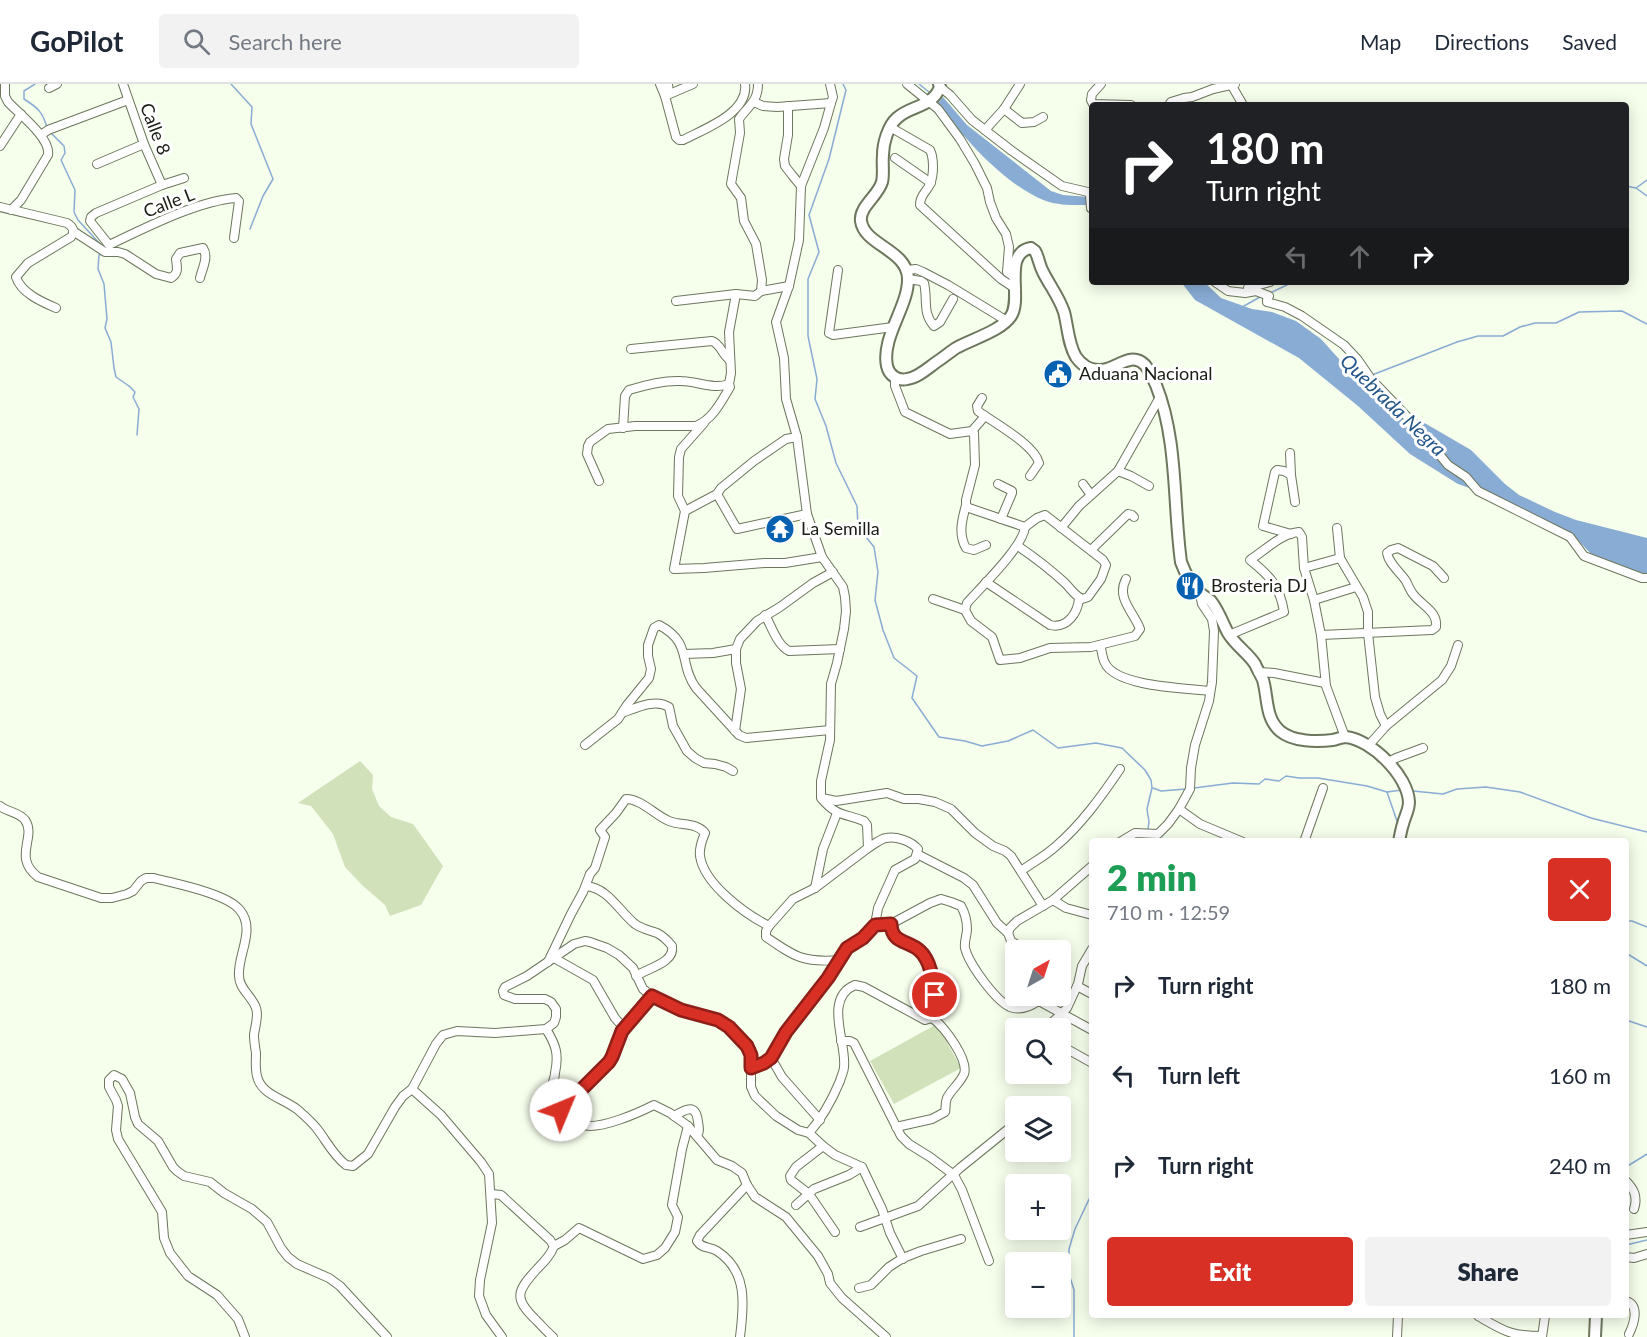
<!DOCTYPE html>
<meta charset="utf-8">
<style>
:root{--surface:#fff;--page:#f2f2f3;--text:#1f2937;--muted:#747a83;--line:#e0e1e3;--accent:#d93025}
body{margin:0;font-family:Lato,sans-serif;background:var(--page);color:var(--text);height:100vh;display:flex;flex-direction:column;font-size:22px;white-space:nowrap}
*{box-sizing:border-box;margin:0}
p{font-size:20px;color:var(--muted)}
.icon{flex:none;width:33px;height:33px;fill:none;stroke:currentColor;stroke-width:2;stroke-linecap:round;stroke-linejoin:round}
.map{position:relative;flex:1;overflow:hidden}
.drawer{position:absolute;left:1089px;top:754px;width:540px;height:480px;display:flex;flex-direction:column;background:var(--surface);border-radius:6px;box-shadow:0 3px 15px #0003}
.drawer>*{flex:none}
.guide{position:absolute;left:1089px;top:18px;width:540px;height:183px;border-radius:6px;box-shadow:0 3px 15px #0003;background:#202124;color:#fff;overflow:hidden}
.needle{width:39px;rotate:39deg}
.controls{position:absolute;left:1005px;top:856px;display:grid;gap:12px}
.controls a{display:grid;place-items:center;width:66px;height:66px;border-radius:6px;background:var(--surface);box-shadow:0 3px 15px #0003;font-size:30px}
.pin{position:absolute;display:grid;place-items:center;width:51px;height:51px;color:#fff;margin:-26px;border:3px solid #fff;border-radius:50%;box-shadow:0 2px 6px #0007}
.me{position:absolute;width:66px;margin:-33px;rotate:45deg;stroke-linejoin:round;filter:drop-shadow(0 0 4px #0008)}
.turn{display:flex;align-items:center;gap:21px;height:126px;padding:0 18px;font-size:27px}
.turn .icon{width:78px;height:78px;stroke-width:2.5}
.turn b{display:block;font-size:42px;line-height:51px}
.lanes{display:flex;align-items:center;height:57px;padding:0 18px;background:#0003;justify-content:center;gap:30px;direction:ltr}
.lanes .off{opacity:.35}
.round{display:grid;place-items:center;flex:none;width:63px;height:63px;border-radius:6px;background:var(--page)}
.overview{display:flex;align-items:center;justify-content:space-between;height:102px;padding:0 18px}
h1{font-size:36px;font-weight:800;line-height:45px;color:#1e9e55}
.action{display:flex;gap:12px;margin-top:auto;padding:12px 18px}
.action a{flex:1;height:69px;border-radius:6px;background:var(--accent);color:#fff;font-size:24px;font-weight:800;line-height:69px;text-align:center}
.action a+a{background:var(--page);color:var(--text)}
ul{padding:0;list-style:none}
li{display:flex;align-items:center;gap:18px;height:90px;padding:0 18px}
li div{flex:1}
li b{display:block;font-size:22px}
li em{font-style:normal}
header{display:flex;align-items:center;gap:36px;box-sizing:border-box;height:84px;padding:0 30px;background:var(--surface);border-bottom:2px solid var(--line)}
header strong{font-size:28px}
nav{display:flex;gap:33px;margin-inline-start:auto;font-size:21px}
.search{width:420px;height:54px;background:var(--page);display:flex;align-items:center;gap:15px;box-sizing:border-box;padding:0 21px;border-radius:6px;color:var(--muted);font-size:22px}
.map>svg:first-child{display:block}
</style>
<header>
<strong>GoPilot</strong>
<div class="search"><svg class="icon" aria-label="search" viewBox="0 0 24 24"><circle cx="10" cy="10" r="6"/><path d="M15 15l6 6"/></svg>Search here</div>
<nav><a>Map</a><a>Directions</a><a>Saved</a></nav>
</header>
<div class="map">
<svg width="1647" height="1253" viewBox="0 0 1647 1253">
<rect width="100%" height="100%" fill="#f6feec"/>
<g fill="#d1e2bb">
<path d="M360,677l13,14 -1,14 7,17 12,11 22,7 30,42 -22,39 -31,11 -5,-11 -23,-20 -17,-18 -12,-33 -22,-28 -13,-3z"/>
<path d="M937,940l24,44 -67,36 -24,-43z"/>
</g>
<g fill="#89acd4">
<path d="M943,13l24,28 84,66 12,4 26,2 3,8c-16,0 -31,1 -46,-4 -39,-14 -84,-64 -108,-98z"/>
<path d="M1181,198h23l17,16 31,11 20,3 24,9 25,18 45,50 105,61 34,34 14,11 36,17 21,8 71,18v36l-28,-4 -25,-13 -23,-24 -59,-25 -34,-17 -20,-7 -48,-30 -52,-48 -59,-48 -104,-58z"/>
</g>
<g fill="none" stroke-linecap="round" stroke-linejoin="round">
<g stroke="#89acd4" stroke-width="1.5">
<path d="M35,0l-11,7v8c14,9 19,13 23,29"/>
<path d="M231,0l21,23 -1,17 22,55 -10,17 -13,33"/>
<path d="M843,0l3,6 -17,69 -20,56 10,37 -11,27v57l9,43 -2,20 11,27 10,37 21,43 1,21 16,20 4,25 -3,28 8,30 11,28 23,18 -5,22 27,39 26,4 17,5 26,-5 25,-11 25,18 38,-5 26,5 23,22 6,10 1,8 -5,21 2,13 -1,7"/>
<path d="M919,0l11,9"/>
<path d="M50,48l14,14 1,7 -4,7 14,30 -1,22 4,8 23,25"/>
<path d="M1626,102l10,2 11,-8"/>
<path d="M1636,104l11,8"/>
<path d="M102,170l-3,1 -1,14 6,15 3,35 -2,9 6,14 3,26 2,9 13,9 6,6 -2,5 6,12 -2,26"/>
<path d="M1270,209l23,-11"/>
<path d="M1244,222l16,-9"/>
<path d="M1372,291l85,-33 21,-6h25l17,-9 15,-4h21l23,-11 43,-1 25,13"/>
<path d="M1358,297l9,-4"/>
<path d="M1153,704l8,3 25,-2"/>
<path d="M1194,704l39,-5 26,1 6,-5 14,2 7,-5 13,2h19l49,8 20,6 15,-2"/>
<path d="M1413,707l30,3 14,-5 29,-2 34,5 71,26 56,14"/>
<path d="M1387,708l11,32"/>
<path d="M1404,752l2,4 4,2"/>
<path d="M1626,837h6l15,6"/>
<path d="M1626,869l21,13"/>
<path d="M1626,936l21,7"/>
<path d="M1626,1083l21,-13"/>
<path d="M1626,1161l21,-5"/>
<path d="M1074,1253v-47l-5,-16v-25l6,-20 17,-36"/>
</g>
<g stroke="#6c775d" stroke-width="10">
<g id="minor">
<path d="M5,0v12l3,6c11,12 43,36 40,53l-27,45 -10,10"/>
<path d="M123,0l21,60 18,41"/>
<path d="M660,0l5,12 11,41 3,3h4c21,-11 66,-27 62,-56"/>
<path d="M668,0l1,9"/>
<path d="M758,0c0,18 -10,22 -19,35l1,14 -9,51 10,14 3,23 12,23 6,36 -1,11"/>
<path d="M830,0l3,13 -2,6 -7,25 -23,58 -2,54 -10,46 -13,36 8,36 2,41 11,38 10,77 15,43 21,30 2,10 1,14 -2,18 -7,34 -6,21 -1,56 -9,41v17c16,19 23,15 43,23l3,4 1,23c5,-3 12,-9 18,-10 10,-2 25,3 32,11l-3,10 -20,11 -17,38 -3,17"/>
<path d="M907,0l31,25 22,30 15,25 12,24 3,14 6,16 10,16 3,13 -2,25 7,5"/>
<path d="M1101,0l-9,10 -1,6 2,4 38,1"/>
<path d="M1232,2l11,19"/>
<path d="M940,3l10,8 22,25 40,31 50,35 26,6 2,3 1,13h1"/>
<path d="M49,4l8,-4"/>
<path d="M665,12l28,-12"/>
<path d="M754,18l9,4 14,1 54,-4"/>
<path d="M1169,21l2,-3 13,-4 8,-1 21,-8 22,-5"/>
<path d="M788,22v29l-4,24 1,7 7,9 9,11"/>
<path d="M1004,25l16,-25"/>
<path d="M890,43l40,23c4,8 4,25 0,34 -3,8 -10,10 -10,21l81,74 15,10"/>
<path d="M985,46l19,-21 18,14 12,-1 9,-5"/>
<path d="M41,51l7,-5 80,-30"/>
<path d="M0,62l21,-32"/>
<path d="M895,74l36,25"/>
<path d="M97,80l47,-20"/>
<path d="M184,94l-22,7 -66,28 -5,4 -1,4 19,24c36,-17 88,-44 127,-47l3,3 -5,37"/>
<path d="M0,123l67,16c5,3 9,8 4,14l-43,26 -12,14c5,16 26,25 40,31"/>
<path d="M73,147l32,21h13l7,2 31,20 15,4c8,-5 6,-10 5,-19l4,-6 23,-5c6,9 -1,21 -3,30"/>
<path d="M838,186l-9,63 4,2 60,-8"/>
<path d="M907,186l9,-1 7,3 25,13 59,36"/>
<path d="M908,195l13,2 3,2c4,16 -2,30 10,43l6,-4 13,-23"/>
<path d="M1215,198l13,9 17,2 11,-2 13,5 -2,4v2l18,5 17,9 42,29 14,15 13,19 45,47 32,39 18,12 12,14 92,46 14,19 58,22h5"/>
<path d="M1248,204l22,-6"/>
<path d="M676,217l60,-7 19,2 6,-5 28,-5"/>
<path d="M631,265l81,-8c9,3 10,14 18,19"/>
<path d="M895,294v8l10,26 45,22 22,-3 2,2 1,32 -9,35v5l3,3 56,19 12,-9 8,-3 58,45 3,5 -5,14 -13,18 -6,2c-8,-4 -11,-10 -17,-16 -15,-14 -31,-26 -47,-37"/>
<path d="M982,314l-5,8 1,5c16,12 56,33 61,52l-9,13"/>
<path d="M704,339l-23,26 -2,8 -1,39 7,15 -11,58 30,-1 61,-5h20l37,-6"/>
<path d="M623,344l2,-32 4,-6c16,-5 35,-10 52,-9 15,0 34,9 48,3"/>
<path d="M972,347l13,-15"/>
<path d="M1290,369l1,22"/>
<path d="M1118,387l13,5 18,10"/>
<path d="M599,397l-12,-27 1,-8 2,-4 18,-13 27,-3h61c17,-7 25,-24 34,-39l-1,-3 2,-11 -2,-41 7,-38"/>
<path d="M998,400l14,7v2l-11,26"/>
<path d="M1083,400l8,11"/>
<path d="M717,410l20,35 70,-15"/>
<path d="M966,421c-4,15 -8,29 0,43l8,2 12,-5"/>
<path d="M685,427l32,-17 4,-6 33,-27 32,-22 11,-2"/>
<path d="M1025,443c-2,20 -44,60 -58,76l-2,7 6,11 21,16 8,23 20,-2 30,-10 41,-1 44,-11 5,-7c-7,-18 -24,-31 -14,-50"/>
<path d="M1061,444l18,-22 39,-35 42,-74"/>
<path d="M1337,444l3,30 23,39 5,15v21l7,64 5,17 6,12"/>
<path d="M1291,450l-28,-8 12,-54 2,-2 7,1 7,4 4,27"/>
<path d="M1091,466l37,-36 4,1 2,2"/>
<path d="M1304,484l36,-10"/>
<path d="M986,498l64,43c17,4 28,-12 29,-27"/>
<path d="M933,515l32,11"/>
<path d="M1314,516l42,-13"/>
<path d="M765,531c7,12 12,30 24,36l51,-2"/>
<path d="M1229,551l55,-23c-4,-26 -15,-37 -34,-52 14,-9 32,-27 49,-28l3,5 2,31 10,32 7,35 5,51 19,51"/>
<path d="M1321,551l111,-5 4,-3c2,-16 -15,-22 -23,-33 -3,-4 -5,-9 -7,-13 -6,-9 -17,-17 -19,-28l4,-3 7,-2 35,18 11,12"/>
<path d="M1100,561c2,5 2,13 5,18 11,24 81,25 105,28"/>
<path d="M684,570l29,-1 23,-4"/>
<path d="M1258,588l16,1 51,10"/>
<path d="M622,629c14,-5 33,-15 47,-6l4,19 14,25 8,7 9,5 11,1 11,3 7,4"/>
<path d="M735,647l6,-42 -5,-26v-14l4,-10 17,-18 23,-14 33,-24 20,-11"/>
<path d="M585,661l33,-26 9,-14 22,-27 2,-9 -3,-13v-11l6,-17 5,-3c34,18 19,38 37,63l43,47 7,3 84,-8"/>
<path d="M1369,661l17,-19 56,-46 9,-14 7,-21"/>
<path d="M1388,678l8,-4 27,-10"/>
<path d="M822,714l14,3 51,-8 17,6h15l16,3 16,7 24,24 18,13 12,5 6,5 32,50"/>
<path d="M0,722c7,6 19,6 25,14 12,17 -13,37 13,57l63,21h11l15,-4 6,-3 8,-10 5,-3h8c22,6 71,15 85,31 18,20 -2,46 0,67 0,13 13,20 17,32 3,8 -1,18 -2,27 0,6 1,12 2,18 0,8 -1,15 1,23 4,19 28,23 41,34 7,6 14,12 20,20 9,12 16,26 28,35l7,1 15,-12 27,-47 8,-11 9,-7 24,-45 7,-9 14,-4 38,2 51,-4 8,-6 2,-6v-8l-5,-7 -6,-3h-30l-11,-4 -1,-4 2,-4 22,-11 47,-32 11,-3 5,1 17,6 12,7 14,13 10,21 9,7 29,14 37,10 11,7 18,19 4,9v32l4,9 21,20 22,14 11,3 14,13 12,9 27,12 20,42 8,24 13,26"/>
<path d="M1179,725l21,15 43,18"/>
<path d="M1120,758l15,-9 23,1 10,-10 11,-15 11,-20 1,-21 4,-23 14,-44 3,-19 2,-51 -2,-12 -10,-15 -2,-10"/>
<path d="M1304,758l19,-54"/>
<path d="M917,770l47,24 9,7 24,38 11,10"/>
<path d="M1021,787c11,-8 24,-15 34,-24 26,-22 46,-50 65,-78"/>
<path d="M586,802c22,2 33,25 49,38 7,5 14,6 22,9 6,3 11,8 15,13 3,17 -24,22 -36,30"/>
<path d="M815,804l8,-39 14,-36"/>
<path d="M1053,816l13,8 26,7"/>
<path d="M1027,867l-16,-10 -3,-8 2,-5 7,-7 36,-21 39,-34"/>
<path d="M554,874l39,22 22,38 9,10"/>
<path d="M840,876c-37,3 -45,-3 -74,-23v-6l3,-5 24,-27 22,-11 53,-40"/>
<path d="M548,878l23,-48 12,-22 7,-18 5,-6 10,-31 -5,-7 16,-17 10,-14c15,0 29,16 43,22 12,5 27,1 36,12 -3,7 -6,15 -5,23 4,28 45,58 69,70"/>
<path d="M1077,902l15,8"/>
<path d="M1039,917l53,29"/>
<path d="M546,945c10,16 13,25 9,44 0,5 -3,10 -3,14 0,8 6,19 12,25 5,5 12,11 19,13 17,5 55,-12 71,-20l16,8 18,13 29,34 15,6 10,7 5,12 8,12 31,20 32,39 10,18 2,9 12,15 44,39"/>
<path d="M1044,945l13,-11 10,-10 11,-24 4,-18 10,-17"/>
<path d="M841,957h9l4,2 47,93 8,8 21,13 24,18 8,15 27,71"/>
<path d="M1060,961l32,18"/>
<path d="M771,974l11,19 38,43"/>
<path d="M751,984l13,-5 7,-5 15,-27 42,-53 19,-30 16,-10 12,-13 16,-1 39,-21 11,-4 10,3 10,4c4,7 6,15 6,23 0,6 -3,12 -2,19 4,16 30,52 45,59 12,5 26,-3 34,-11"/>
<path d="M412,1005l29,26 40,47 8,12 3,49 -12,57 -1,16 7,19 16,22"/>
<path d="M561,1026l48,-48 3,-5 10,-26 30,-35"/>
<path d="M674,1032c12,-7 22,-13 24,6 1,6 2,9 -1,14"/>
<path d="M896,1043l36,-8 13,-7c1,-4 0,-9 2,-14 4,-8 13,-15 17,-24 5,-14 -20,-48 -32,-56"/>
<path d="M809,1049c14,-16 23,-33 31,-52 1,-5 4,-9 4,-14 3,-24 -21,-69 11,-82l9,2 61,33 7,-2 6,-7c-3,-17 -4,-37 -12,-52 -8,-13 -29,-15 -34,-26 -1,-1 -1,-7 -1,-9"/>
<path d="M823,1062l-27,21 -6,9 1,4 18,14 26,38"/>
<path d="M1626,1097c8,8 12,16 8,28"/>
<path d="M491,1110l10,1 49,45 4,6"/>
<path d="M796,1121l18,-16 35,-14 13,-8"/>
<path d="M860,1143l58,-21 42,-38 52,-42"/>
<path d="M1626,1151l21,-3"/>
<path d="M1626,1173l8,1 13,-4"/>
<path d="M859,1204l12,-3 18,-18 14,-9 18,-7 40,-12"/>
<path d="M1626,1217c14,4 8,23 3,33"/>
<path d="M1478,1232c26,15 32,20 64,20"/>
<path d="M245,1253l-7,-18 -21,-24 -29,-19 -18,-23 -6,-15 -2,-26 -44,-73 -2,-9 2,-24 -2,-6 -7,-13v-7l5,-5 8,4 8,14 5,24 3,7 20,17 15,26 4,4 7,5 26,6 14,11 28,16 15,13 14,26 7,9 9,7 32,14 11,8 47,51"/>
<path d="M553,1253c-6,-5 -11,-11 -17,-17 -23,-22 -19,-29 1,-51 7,-7 14,-14 17,-23l11,-6 14,-12 64,31 14,-4 8,-7 10,-16 3,-15 -6,-12 10,-56 6,-23"/>
<path d="M740,1253c4,-32 8,-66 -23,-86 -8,-5 -15,-2 -20,-10l3,-6 47,-50"/>
<path d="M1397,1253l1,-21"/>
<path d="M1542,1253l3,-21"/>
</g>
</g>
<g stroke="#6c775d" stroke-width="14">
<g id="major">
<path d="M939,0l1,3c-8,21 -29,18 -43,31 -9,8 -14,25 -14,37 -1,9 1,19 -1,27 -4,14 -23,25 -21,39 3,24 46,29 47,57 1,28 -27,59 -21,88 2,9 10,15 20,13 11,-1 22,-12 31,-18 6,-4 12,-9 18,-13 16,-9 45,-17 55,-32 12,-18 -9,-63 20,-68l4,3c4,7 4,14 8,21 7,14 16,25 21,40 4,15 4,32 12,45 5,7 13,13 23,13 16,1 31,-20 46,-5 5,6 8,14 11,20 22,55 17,119 25,177 4,11 10,23 19,31 3,3 8,5 11,8 8,10 11,21 17,32 7,12 20,20 27,31 2,5 6,11 8,16 5,17 2,38 17,51 13,11 37,11 53,9 4,-1 9,-3 13,-3 26,3 62,39 63,65 0,8 -4,14 -6,22 -2,6 -3,12 -4,18"/>
<path d="M1595,1253l1,-21"/>
</g>
</g>
<use href="#minor" stroke="#fff" stroke-width="8"/>
<use href="#major" stroke="#fff" stroke-width="10"/>
</g>
<g fill="none" stroke-linecap="round" stroke-linejoin="round">
<g stroke="#8d1f18" stroke-width="15">
<path id="route" d="M561,1026l48,-48 3,-5 10,-26 30,-35 29,14 37,10 11,7 18,19 4,9v13l13,-5 7,-5 15,-26 42,-54 19,-30 16,-10 12,-13 16,-1c1,20 17,16 29,27 11,10 13,30 15,44"/>
</g>
<use href="#route" stroke="#d93025" stroke-width="10"/>
</g>
<defs>
<g id="civic-disc" transform="scale(1.5)"><circle r="9.5" fill="#0662b0" stroke="#fff"/><path d="M-.6-6.5H3V-4.5H.6V-3L4-1V1h2V6H-6V1h2V-1L-.6-3ZM-1.2 2.5V6h2.4V2.5Z" fill="#fff"/></g>
<g id="temple-disc" transform="scale(1.5)"><circle r="9.5" fill="#0662b0" stroke="#fff"/><path d="M0-6L5-2H3V0L6.5 2.5H4V6H1.5V3h-3V6H-4V2.5H-6.5L-3 0V-2H-5Z" fill="#fff"/></g>
<g id="restaurant-disc" transform="scale(1.5)"><circle r="9.5" fill="#0662b0" stroke="#fff"/><path d="M-5-6h1v4h1v-4h1v4h1v-4h1v5L-1.5 .5V6h-2V.5L-5-1ZM5-6V6H3V1.5H1.5Q1.5-4 5-6Z" fill="#fff"/></g>
</defs>
<g fill-rule="evenodd">
<use href="#civic-disc" x="1058" y="290"/>
<use href="#temple-disc" x="780" y="445"/>
<use href="#restaurant-disc" x="1190" y="502"/>
</g>
<g text-anchor="middle" stroke-width="6" stroke-linejoin="round" paint-order="stroke">
<g font-size="18" fill="#1a1e14" stroke="#fff">
<text transform="translate(155 45) rotate(69)" y="6">Calle 8</text>
<text transform="translate(169 119) rotate(-21)" y="6">Calle L</text>
</g>
<g font-size="18" fill="#1a1e14" stroke="#fff" text-anchor="start">
<text x="1079" y="296">Aduana Nacional</text>
<text x="801" y="451">La Semilla</text>
<text x="1211" y="508">Brosteria DJ</text>
</g>
<g font-size="20" font-style="italic" fill="#25568a" stroke="#fff">
<text transform="translate(1393 321) rotate(44)" y="7">Quebrada Negra</text>
</g>
</g>
</svg>
<div class="controls">
<a><svg class="needle" viewBox="-14 -14 28 28"><path d="M0-13l5 13h-10z" fill="#e53935"/><path d="M0 13l5-13h-10z" fill="#747a83"/></svg></a>
<a><svg class="icon" aria-label="search" viewBox="0 0 24 24"><circle cx="10" cy="10" r="6"/><path d="M15 15l6 6"/></svg></a>
<a><svg class="icon" aria-label="layers" viewBox="0 0 24 24"><path d="M12 4l9 5-9 5-9-5zM3 14l9 5 9-5"/></svg></a>
<a>+</a>
<a>−</a>
</div>
<div class="pin" style="left:935px;top:911px;background:#d93025"><svg class="icon" aria-label="arrive" viewBox="0 0 24 24"><path d="M6 21V4h12l-3 4 3 4H6"/></svg></div>
<svg class="me" style="left:561px;top:1026px" viewBox="-20 -20 40 40"><circle r="19" fill="#fff"/><path d="M0-13L10 11 0 6-10 11z" fill="#d93025"/></svg>
<div class="guide">
<div class="turn"><svg class="icon" aria-label="right" viewBox="0 0 24 24"><path d="M7 20v-9h11M14 6l5 5-5 5"/></svg><div><b>180 m</b>Turn right</div></div>
<div class="lanes"><svg class="icon off" aria-label="left" viewBox="0 0 24 24"><path d="M17 20v-9H6M10 6l-5 5 5 5"/></svg><svg class="icon off" aria-label="ahead" viewBox="0 0 24 24"><path d="M12 20V5M6 11l6-6 6 6"/></svg><svg class="icon" aria-label="right" viewBox="0 0 24 24"><path d="M7 20v-9h11M14 6l5 5-5 5"/></svg></div>
</div>
<section class="drawer">
<div class="overview"><div><h1>2 min</h1><p>710 m · 12:59</p></div><a class="round" style="background:#d93025;color:#fff"><svg class="icon" aria-label="close" viewBox="0 0 24 24"><path d="M6 6l12 12M18 6L6 18"/></svg></a></div>
<ul>
<li><svg class="icon" aria-label="right" viewBox="0 0 24 24"><path d="M7 20v-9h11M14 6l5 5-5 5"/></svg><div><b>Turn right</b></div><em>180 m</em></li>
<li><svg class="icon" aria-label="left" viewBox="0 0 24 24"><path d="M17 20v-9H6M10 6l-5 5 5 5"/></svg><div><b>Turn left</b></div><em>160 m</em></li>
<li><svg class="icon" aria-label="right" viewBox="0 0 24 24"><path d="M7 20v-9h11M14 6l5 5-5 5"/></svg><div><b>Turn right</b></div><em>240 m</em></li>
</ul>
<div class="action"><a>Exit</a><a>Share</a></div>
</section>
</div>
